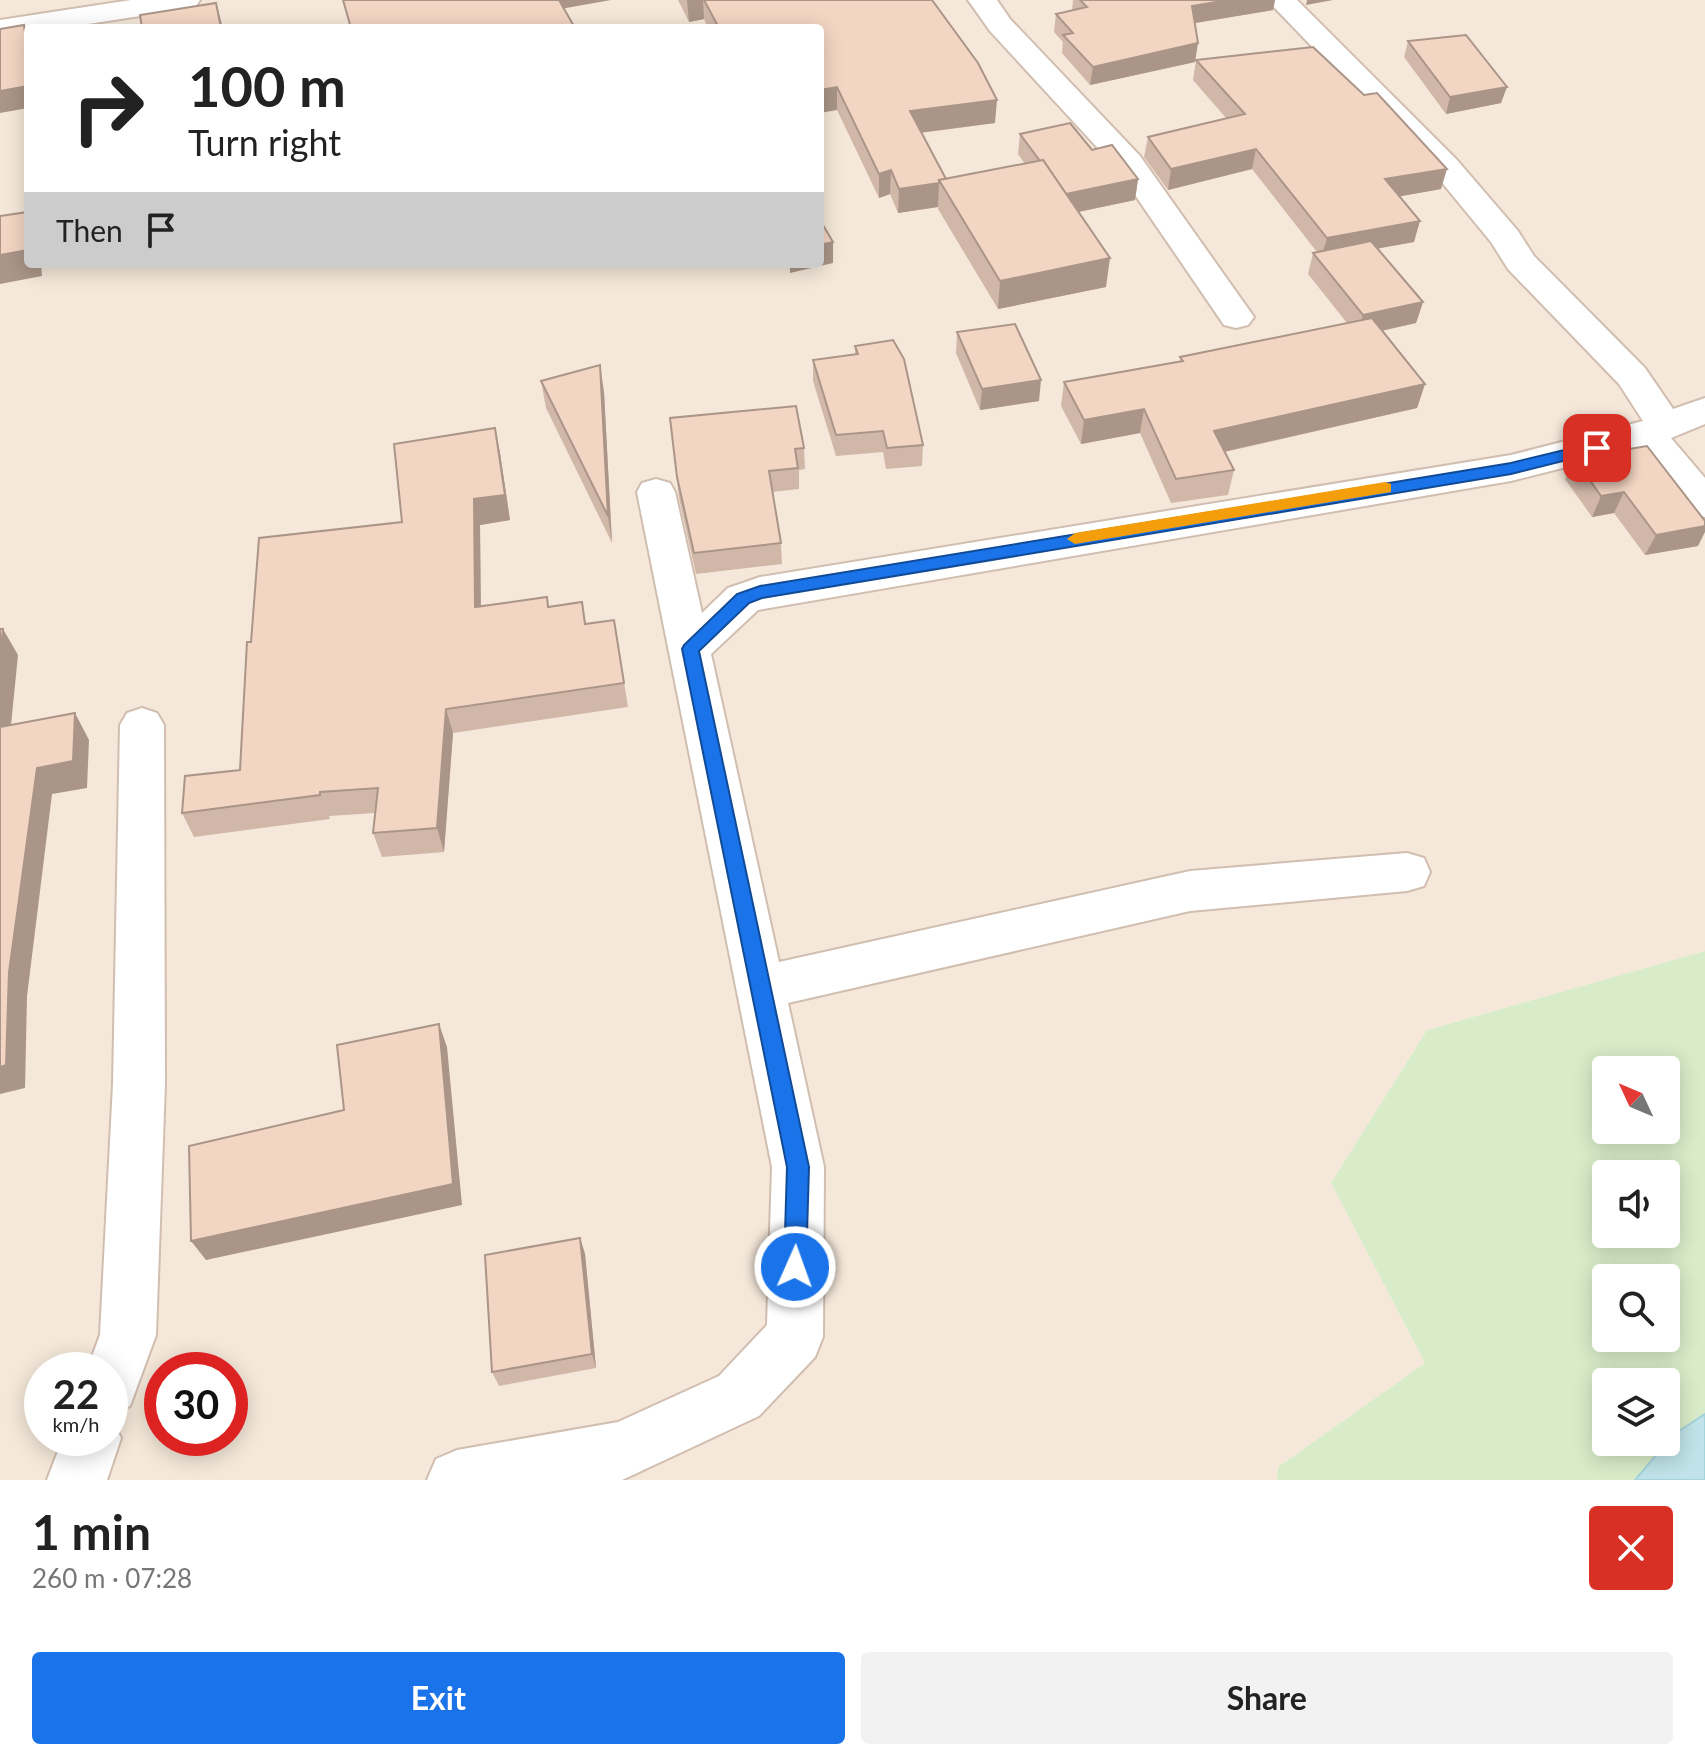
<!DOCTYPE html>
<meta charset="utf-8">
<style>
:root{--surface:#fff;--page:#f2f2f2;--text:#222;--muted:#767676;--accent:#1a73e8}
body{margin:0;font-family:Lato,sans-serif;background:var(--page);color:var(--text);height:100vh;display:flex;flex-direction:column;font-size:30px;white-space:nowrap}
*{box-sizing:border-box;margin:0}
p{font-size:26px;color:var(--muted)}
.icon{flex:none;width:44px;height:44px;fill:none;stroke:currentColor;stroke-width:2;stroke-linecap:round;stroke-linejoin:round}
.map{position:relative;height:1480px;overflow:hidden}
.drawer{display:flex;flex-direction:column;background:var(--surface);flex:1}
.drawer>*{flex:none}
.banner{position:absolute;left:24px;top:24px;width:800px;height:244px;border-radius:8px;box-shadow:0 4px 20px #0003;background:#fff;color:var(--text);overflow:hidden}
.needle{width:52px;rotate:314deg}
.tools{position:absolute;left:1592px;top:1056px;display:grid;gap:16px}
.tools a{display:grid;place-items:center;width:88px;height:88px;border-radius:8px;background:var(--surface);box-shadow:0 4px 20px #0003;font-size:40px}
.speed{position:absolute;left:24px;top:1352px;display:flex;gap:16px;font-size:40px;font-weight:700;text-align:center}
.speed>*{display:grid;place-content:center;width:104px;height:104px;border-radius:50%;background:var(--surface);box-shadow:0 4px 20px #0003;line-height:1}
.speed small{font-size:20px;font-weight:400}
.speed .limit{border:12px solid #d22;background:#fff;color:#111}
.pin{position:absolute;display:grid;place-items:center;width:68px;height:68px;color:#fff;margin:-34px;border-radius:16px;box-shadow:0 4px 12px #0006}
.me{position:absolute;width:88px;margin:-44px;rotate:2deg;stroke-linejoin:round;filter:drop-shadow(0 0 6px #0008)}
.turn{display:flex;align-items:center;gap:28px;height:168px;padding:0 32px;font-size:36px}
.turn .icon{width:104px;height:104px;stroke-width:2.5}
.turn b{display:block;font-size:56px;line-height:68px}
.then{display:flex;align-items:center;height:76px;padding:0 32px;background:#0003;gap:16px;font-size:30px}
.round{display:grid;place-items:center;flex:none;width:84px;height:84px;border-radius:8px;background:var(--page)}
.overview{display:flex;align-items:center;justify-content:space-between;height:136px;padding:0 32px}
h1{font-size:48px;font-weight:700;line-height:60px}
.primary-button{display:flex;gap:16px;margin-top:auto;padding:16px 32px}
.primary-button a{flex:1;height:92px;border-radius:8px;background:var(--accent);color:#fff;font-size:32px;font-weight:700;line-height:92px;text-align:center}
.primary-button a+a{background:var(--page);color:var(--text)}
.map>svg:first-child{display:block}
</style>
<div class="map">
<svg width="1705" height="1480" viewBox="0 0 1705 1480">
<rect width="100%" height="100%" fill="#fdf6ec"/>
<path fill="#f5e8da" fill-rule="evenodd" d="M0,0h1705v951l-278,79 -96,153 94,180 -147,104 -1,13h-1277zM28,28h792v236h-792zM42,1370h68v68h-68zM162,1370h68v68h-68z"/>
<path fill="#d8ecc9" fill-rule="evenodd" d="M1705,951v463l-32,21 -38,45h-358l1,-13 147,-104 -94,-180 96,-153zM1606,1070h60v60h-60zM1606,1174h60v60h-60zM1606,1278h60v60h-60zM1606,1382h60v60h-60z"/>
<path fill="#bfe3e8" stroke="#a5d3da" stroke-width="2" d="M1705,1414v66h-70l38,-45z"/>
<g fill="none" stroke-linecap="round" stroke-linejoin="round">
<g stroke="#d1beb0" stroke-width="4">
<g id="minor">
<path d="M131,0h69l-4,6 -10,3 -124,19h-34v5l-28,5v-18z"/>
<path d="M968,0h29l13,19 130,137 114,161 -6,8 -12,3 -12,-3 -106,-155 -128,-139z"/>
<path d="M1267,0h30l160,160 61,71 16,25 111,112 28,41 32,-11v26l-34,14 34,40v39l-14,-3 -53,-65 -127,32 -753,129 -47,44 68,308 411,-91 217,-18 17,5 6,14 -6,14 -17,5 -217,20 -402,92 36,164 -1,170 -8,20 -56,59 -137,64h-195l9,-21 21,-9 161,-28 101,-46 48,-51 5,-158 -135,-675 5,-9 14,-4 14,4 5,9 27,121 26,-25 32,-11 751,-122 132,-34 -24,-37 -111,-115 -17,-27 -56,-68z"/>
<path d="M142,708l15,5 7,12 1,359 -9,251 -26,71 -20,9v-45h-23l13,-35 13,-251 7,-359 7,-12z"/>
<path d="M110,1416l11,22 -14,42h-60l16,-42h47z"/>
</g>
</g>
<use href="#minor" fill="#fff" fill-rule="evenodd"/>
</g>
<g fill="#d1b7a8">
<path d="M678,0h254l63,123 -74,10 25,46 79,-15 -7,-10 2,-20 72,16 46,29 -3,21 -57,12 28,75 -108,22 -60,-100v-2l-40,6 -8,-19 -11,4 -42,-88 -17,-82h-112l-4,-9 -15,3z"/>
<path d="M1073,0h202l-2,10 -78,13v39l-105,23 -28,-32 1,-11 -9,-10 2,-18 16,-3z"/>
<path d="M1408,41l93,62 -55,11 -42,-57z"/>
<path d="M1196,60l245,129 -41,7 14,46 -37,6 46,54 -7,21 -34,8 43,53 -8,24 -192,44 9,18 -6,25 -57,8 -31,-70 -59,11 -20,-38 3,-24 116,-20v-5l167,-34 -39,-49 5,-21 4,-1 -65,-83 -84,21 -24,-33 4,-20 78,-19 -33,-38z"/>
<path d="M957,332l82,69 -59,9 -24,-57z"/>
<path d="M855,346l68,99 -1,21 -36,3 -3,-17 -47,4 -23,-75v-21l42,-6z"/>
<path d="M541,381l63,11 8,151 -66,-135z"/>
<path d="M670,418l134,30 1,21 -6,1v19l-27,3 9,51 1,21 -86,10 -17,-76z"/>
<path d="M495,428l5,25 10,67 -30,5 1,81 66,-9 2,10 33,-5 4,22 28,-4 14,87 -175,26 -9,119 -62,5 -9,-24 2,-20 -46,3 1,3 -136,18 -12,-24 58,-43 11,-128 151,-120z"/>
<path d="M1647,446l51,100 -53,9 -31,-42 -22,4 -27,-38 9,-21z"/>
<path d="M580,1238l5,16 11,114 -97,18 -7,-14z"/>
</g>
<g fill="#aa9588">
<path d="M553,0h58l-56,10z"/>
<path d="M687,0h16l1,19 -15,3z"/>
<path d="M1228,0h47l-2,10 -84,14 3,-18z"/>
<path d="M1307,0h26l-27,5z"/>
<path d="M216,3l7,25h-2z"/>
<path d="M24,25l4,9v22z"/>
<path d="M1198,43l-3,19 -105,23 3,-18z"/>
<path d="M28,86v22l-28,5v-22z"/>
<path d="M837,87v23l-17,3v-23z"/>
<path d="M1507,87l-6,16 -55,11 4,-17z"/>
<path d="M997,100l-2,23 -86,11 1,-23z"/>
<path d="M1256,149l-4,20 -84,21 3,-21z"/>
<path d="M1447,169l-6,20 -61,11 5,-21z"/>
<path d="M891,170l-1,24 -11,4v-24z"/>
<path d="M1138,179l-3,21 -71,15 2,-21z"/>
<path d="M939,183l-1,24 -40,6 1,-24z"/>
<path d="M1420,221l-6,21 -93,17 6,-21z"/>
<path d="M833,242v21l-43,10v-9h30v-19z"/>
<path d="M28,250v14h13l1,12 -42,8v-29z"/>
<path d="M1110,258l-4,29 -108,22 2,-28z"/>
<path d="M1423,302l-7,21 -59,13 6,-21z"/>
<path d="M600,365l4,27 8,151 -4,-27z"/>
<path d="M1041,380l-2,21 -59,9 2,-21z"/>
<path d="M1425,384l-8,24 -208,47 5,-24z"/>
<path d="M1144,409l-4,24 -59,11 3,-24z"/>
<path d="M495,428l5,25 10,67 -30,5 1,107 -6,-25 -1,-108z"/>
<path d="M1624,492l-10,21 -22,4 9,-21z"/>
<path d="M1705,526v6l-7,14 -53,9 11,-20z"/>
<path d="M3,629l15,26 -10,100 -8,-13v-87z"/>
<path d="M446,709l7,24 -9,119 -7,-24z"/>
<path d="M75,713l14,27 -2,48 -35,6 -25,202 -2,92 -25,6v-27l9,-95 28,-204z"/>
<path d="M439,1024l8,23 15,158 -256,55 -15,-19 262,-57z"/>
<path d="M580,1238l5,16 11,114 -4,-14z"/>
</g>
<g fill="#f3d5c3" stroke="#aa9588" stroke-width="2">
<path d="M343,0h216l16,28h-224z"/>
<path d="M704,0h228l46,63 19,37 -87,11 36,68 -7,1v3l-40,6 -8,-19 -12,4 -42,-87 -17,3v-62h-101z"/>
<path d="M1080,0h148l-36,6 6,37 -105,24 -30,-32 10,-2 -17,-19 31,-7z"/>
<path d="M216,3l5,25h-79l-2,-13z"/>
<path d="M24,25l4,31v30l-28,5v-62z"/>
<path d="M1466,35l41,52 -57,10 -42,-56z"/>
<path d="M1313,47l51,48 13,-2 70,76 -62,10 35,42 -93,17 -71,-89 -85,20 -23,-32 97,-23 -49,-54z"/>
<path d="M1070,123l22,27 20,-5 26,34 -72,15 -23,-34 -3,1 -20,-27z"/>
<path d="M1043,160l67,98 -110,23 -61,-101z"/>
<path d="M28,212v38l-28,5v-39z"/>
<path d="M820,220l13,22 -13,3z"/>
<path d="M1371,241l52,61 -60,13 -50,-62z"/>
<path d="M1372,318l53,66 -211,47 20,39 -58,9 -32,-70 -60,11 -20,-38 119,-21 -3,-4z"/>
<path d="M1015,324l26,56 -59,9 -25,-57z"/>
<path d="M893,340l11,19 19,86 -36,3 -4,-17 -47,4 -23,-75 45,-6 -3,-8z"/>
<path d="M600,365l8,151 -67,-135z"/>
<path d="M796,406l8,42 -9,1 3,19 -29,3 12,72 -87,10 -17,-76 -7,-59z"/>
<path d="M495,428l10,67 -31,4 1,108 72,-10 1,10 34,-5 3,22 29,-4 10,63 -178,26 -9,119 -64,5 5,-45 -58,4v3l-138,18 3,-37 55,-6 7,-128h4l8,-104 143,-16 -8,-78z"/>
<path d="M1647,446l58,75v5l-49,9 -32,-43 -23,4 -27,-38z"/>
<path d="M0,629h3l-3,26z"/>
<path d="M75,713l-2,48 -36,7 -28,204 -3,93 -6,2v-340z"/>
<path d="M439,1024l14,160 -262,57 -2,-95 155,-36 -7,-65z"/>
<path d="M580,1238l12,116 -100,18 -7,-117z"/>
</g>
<path fill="#1a73e8" stroke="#114b97" stroke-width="2" d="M1597,442l6,2v7l-92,23 -749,124 -13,5 -50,48 110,516 -3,100 -3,8 -8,3 -8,-3 -3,-8 3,-100 -105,-518 2,-4 53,-51 23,-8 751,-123z"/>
<path fill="#f59e0b" d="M1385,482l6,2v8l-316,52 -8,-5 8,-6z"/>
</svg>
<div class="tools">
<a><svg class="needle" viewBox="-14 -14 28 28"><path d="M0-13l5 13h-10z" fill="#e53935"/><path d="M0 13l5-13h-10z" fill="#767676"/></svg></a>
<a><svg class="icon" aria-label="sound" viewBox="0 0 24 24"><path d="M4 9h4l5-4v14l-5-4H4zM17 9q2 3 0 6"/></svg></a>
<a><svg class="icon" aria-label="search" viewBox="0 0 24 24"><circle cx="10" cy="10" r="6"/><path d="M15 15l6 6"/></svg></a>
<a><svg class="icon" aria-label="layers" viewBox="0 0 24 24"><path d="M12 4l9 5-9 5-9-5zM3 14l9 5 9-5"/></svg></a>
</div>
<div class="speed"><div>22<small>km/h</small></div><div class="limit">30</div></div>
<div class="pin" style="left:1597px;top:448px;background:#d93025"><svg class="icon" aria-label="arrive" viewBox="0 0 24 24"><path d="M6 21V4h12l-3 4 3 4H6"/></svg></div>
<svg class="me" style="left:795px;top:1267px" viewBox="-20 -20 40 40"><circle r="17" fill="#1a73e8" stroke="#fff" stroke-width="3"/><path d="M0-11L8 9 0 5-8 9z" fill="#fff"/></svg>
<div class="banner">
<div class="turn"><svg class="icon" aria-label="right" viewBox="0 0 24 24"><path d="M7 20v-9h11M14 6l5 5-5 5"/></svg><div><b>100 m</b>Turn right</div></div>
<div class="then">Then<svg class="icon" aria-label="arrive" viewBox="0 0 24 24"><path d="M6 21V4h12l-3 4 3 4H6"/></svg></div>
</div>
</div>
<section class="drawer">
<div class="overview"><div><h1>1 min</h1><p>260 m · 07:28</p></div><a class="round" style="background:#d93025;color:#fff"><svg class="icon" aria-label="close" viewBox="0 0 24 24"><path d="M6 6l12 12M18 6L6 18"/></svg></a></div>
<div class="primary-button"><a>Exit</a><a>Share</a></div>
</section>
